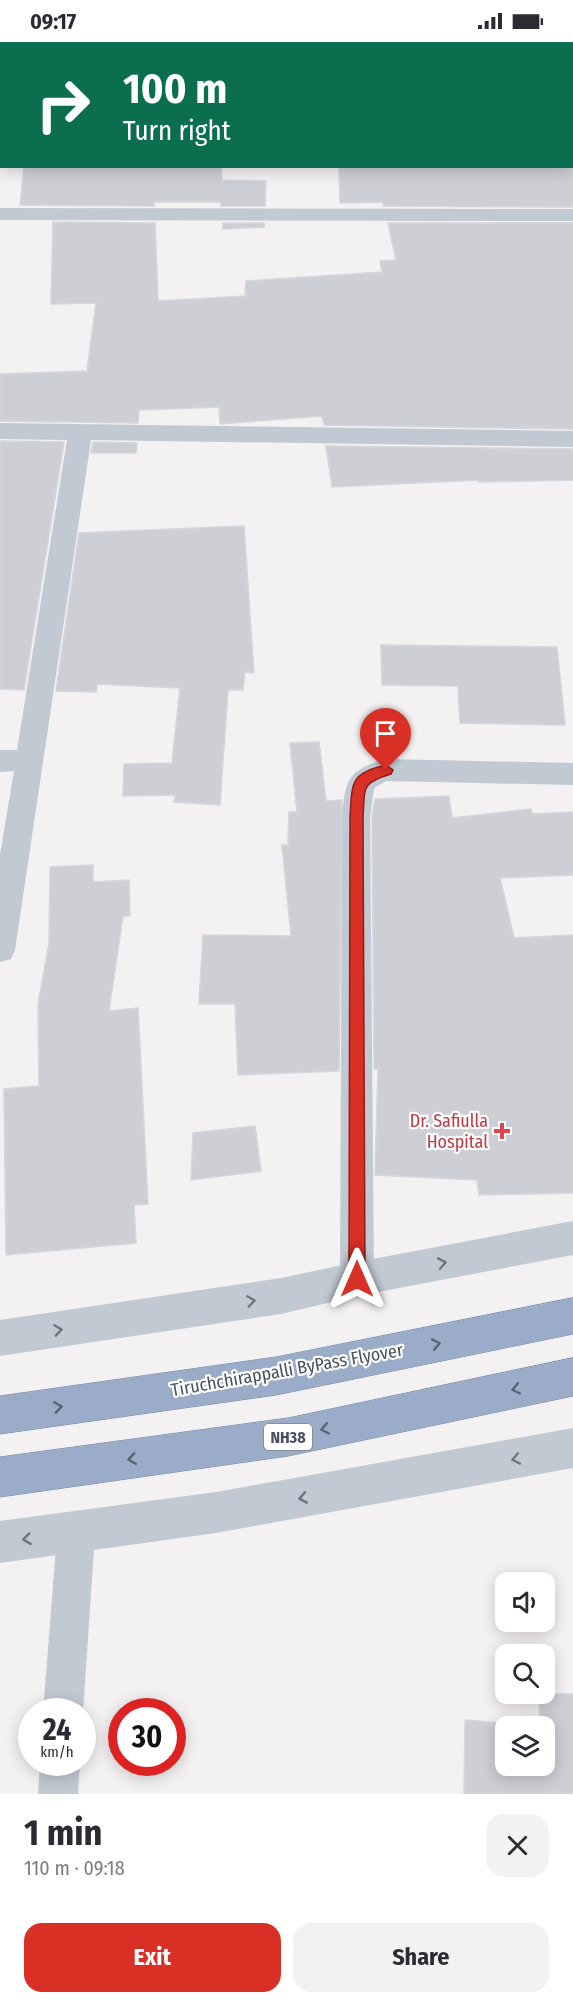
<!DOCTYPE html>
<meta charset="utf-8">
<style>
:root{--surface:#fff;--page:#f2f2f3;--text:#2b2b33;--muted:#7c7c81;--accent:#d93025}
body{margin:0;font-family:"Fira Sans Condensed",sans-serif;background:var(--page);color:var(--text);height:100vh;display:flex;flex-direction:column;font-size:22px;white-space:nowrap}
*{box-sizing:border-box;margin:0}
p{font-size:20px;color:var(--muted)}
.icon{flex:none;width:33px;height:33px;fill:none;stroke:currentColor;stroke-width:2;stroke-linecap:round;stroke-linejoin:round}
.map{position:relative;height:1752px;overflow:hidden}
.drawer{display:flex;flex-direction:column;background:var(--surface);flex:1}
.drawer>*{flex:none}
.hud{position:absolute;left:0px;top:0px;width:573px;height:126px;box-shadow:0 3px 15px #0003;background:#0b6e4f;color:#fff;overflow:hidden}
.controls{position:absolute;left:495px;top:1530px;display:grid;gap:12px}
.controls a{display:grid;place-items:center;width:60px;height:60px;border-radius:12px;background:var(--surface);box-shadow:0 3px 15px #0003;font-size:30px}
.speed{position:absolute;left:18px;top:1656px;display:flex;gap:12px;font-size:30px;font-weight:700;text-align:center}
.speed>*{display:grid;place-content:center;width:78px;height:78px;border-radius:50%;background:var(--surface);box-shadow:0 3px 15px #0003;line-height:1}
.speed small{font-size:15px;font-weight:400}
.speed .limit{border:9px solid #d22;background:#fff;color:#111}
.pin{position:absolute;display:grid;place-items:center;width:51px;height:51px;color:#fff;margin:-62px -26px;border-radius:50% 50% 50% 0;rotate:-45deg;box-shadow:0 0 6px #0007}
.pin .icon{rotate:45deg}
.me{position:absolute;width:66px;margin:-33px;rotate:0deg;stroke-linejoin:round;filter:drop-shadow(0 0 4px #0008)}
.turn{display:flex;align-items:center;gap:21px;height:126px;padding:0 24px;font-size:27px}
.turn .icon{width:78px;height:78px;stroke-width:2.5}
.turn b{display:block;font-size:42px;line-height:51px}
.round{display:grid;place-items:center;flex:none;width:63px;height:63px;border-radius:18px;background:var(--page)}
.headline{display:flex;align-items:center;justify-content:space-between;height:102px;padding:0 24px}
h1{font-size:36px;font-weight:700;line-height:45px}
.action{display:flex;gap:12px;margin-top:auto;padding:12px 24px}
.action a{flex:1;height:69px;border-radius:18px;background:var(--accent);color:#fff;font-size:24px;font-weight:700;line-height:69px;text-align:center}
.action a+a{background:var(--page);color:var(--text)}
.status{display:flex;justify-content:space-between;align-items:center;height:42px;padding:0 30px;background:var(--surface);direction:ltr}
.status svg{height:16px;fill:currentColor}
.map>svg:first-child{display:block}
</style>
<div class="status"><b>09:17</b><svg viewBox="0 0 49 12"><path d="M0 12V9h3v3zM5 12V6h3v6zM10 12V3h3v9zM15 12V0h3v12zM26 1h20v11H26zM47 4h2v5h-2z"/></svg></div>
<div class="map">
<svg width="573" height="1752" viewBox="0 0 573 1752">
<rect width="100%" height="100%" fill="#f3f1f1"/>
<g fill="#cdcfd5" stroke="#d4d6dc" stroke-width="1.5" fill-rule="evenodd">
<path d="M24,124h197l1,14 44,1 -1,25h-44v-4h-67v4l-134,-1z"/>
<path d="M339,124h234v41l-189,-1 -1,-4 -43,1z"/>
<path d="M53,180l102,1 3,78 87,-5 1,-15 136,-9 -2,-11 16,-1 -8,-37h185v206l-249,-4 -2,-9 -102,8 -1,-17 -80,3 -1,13 -138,-2v-47l87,-3 9,-68 -45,1z"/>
<path d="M223,181h41v4l-41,2z"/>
<path d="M0,399l64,1 -40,248 -24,-1z"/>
<path d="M93,400l44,1 -1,10h-45z"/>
<path d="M326,404l247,3v31l-94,2v-2l-147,7z"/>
<path d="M244,484l10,147 -9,-1 -2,18h-15l-8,115 -46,-3 1,-7 -52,1 1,-32 48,-1 8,-75 -83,-4 -1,8 -40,-1 23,-158z"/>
<path d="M381,603l176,2 8,78 -105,-2 -2,-37 -76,-1z"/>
<path d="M319,700l7,59 16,-1 -3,271 -101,4 -3,-71h-36l4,-69 88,1 -9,-91h6l1,-33h8l-7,-69z"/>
<path d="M449,754l3,22 79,-9 1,5 41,-2v63l-73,3 14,60 59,-3v258l-94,2 -2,-15 -102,-5 3,-106h-4l-2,-252 3,-18z"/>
<path d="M93,823v17l36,-2 1,36h-7l-14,95 29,-3 10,196 -14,1 2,38 -130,12 -2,-166 35,-3 -1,-82 11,-60 1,-77z"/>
<path d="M255,1084l6,45 -70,9 2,-47z"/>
<path d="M538,1652h35v100h-109l1,-74 76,6zM506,1684h38v40h-38z"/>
</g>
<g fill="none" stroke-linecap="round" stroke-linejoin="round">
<g stroke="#7287ad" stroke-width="1">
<g id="trunk">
<path d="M573,1256v36l-297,61 -276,39v-38l276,-39z"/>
<path d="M573,1316v38l-285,60 -288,41v-40l288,-39z"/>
</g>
</g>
<g fill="#c1c9d3" fill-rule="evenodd">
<rect x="141" y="0" width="20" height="2"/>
<rect x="0" y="44" width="2" height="12"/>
<rect x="572" y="65" width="1" height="12"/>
<path d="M0,166l573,1v12l-573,-1z"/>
<path d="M0,381l573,8v16l-482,-7 -76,510 -4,9 -11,3v-107l14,-84 -14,1v-22h17l50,-310 -67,-1z"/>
<path d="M386,717l187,4v22l-187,-4 -12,7 -4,29 4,462 -5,11 -12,5 -12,-5 -5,-11 2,-462c3,-38 6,-47 44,-58z"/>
<path d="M76,1473l13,6 6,13 -12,178h-40l14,-178 6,-13z"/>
<path d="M40,1720h40l-2,32h-40z"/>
</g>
<g fill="#c1c9d3" fill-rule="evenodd">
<path d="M573,1179v34l-216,41 -76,18 -281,42v-36l281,-42 76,-16z"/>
<path d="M573,1386v40l-357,65 -216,30v-42l216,-29z"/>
</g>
<use href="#trunk" fill="#9bacc8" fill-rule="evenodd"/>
</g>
<defs><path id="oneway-chevron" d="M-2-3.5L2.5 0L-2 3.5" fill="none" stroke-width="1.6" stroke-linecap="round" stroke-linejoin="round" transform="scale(1.5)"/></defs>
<g stroke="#6c7582">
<use href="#oneway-chevron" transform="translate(442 1221) rotate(-11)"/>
<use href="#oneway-chevron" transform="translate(251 1259) rotate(-8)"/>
<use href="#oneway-chevron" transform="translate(58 1288) rotate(-8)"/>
<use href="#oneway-chevron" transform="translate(516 1417) rotate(169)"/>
<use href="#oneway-chevron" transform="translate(303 1456) rotate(170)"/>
<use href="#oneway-chevron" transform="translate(27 1497) rotate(173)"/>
</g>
<g stroke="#596374">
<use href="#oneway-chevron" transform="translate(436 1302) rotate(-11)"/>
<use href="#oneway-chevron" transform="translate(516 1347) rotate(168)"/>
<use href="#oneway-chevron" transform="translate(58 1365) rotate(-8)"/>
<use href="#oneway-chevron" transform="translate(325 1387) rotate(168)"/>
<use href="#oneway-chevron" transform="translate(132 1417) rotate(172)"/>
</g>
<path fill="#d93025" stroke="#8d1f18" stroke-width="1.5" d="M386,723l7,5 -2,4c-30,9 -26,13 -28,43l2,462 -2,5 -6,2 -6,-2 -2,-5 1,-462c2,-34 0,-44 36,-52z"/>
<path fill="#e0444e" stroke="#fff" stroke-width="2" d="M499 1080h6v6h6v6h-6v6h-6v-6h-6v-6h6z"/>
<g text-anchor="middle" stroke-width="4.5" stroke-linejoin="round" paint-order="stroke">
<rect fill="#fff" stroke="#7f858f" stroke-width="1.5" x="264" y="1382" width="48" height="26" rx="4.5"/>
<g font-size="16" font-weight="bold" fill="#48515f">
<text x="288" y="1401">NH38</text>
</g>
<g font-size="18" fill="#be3a42" stroke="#fff" text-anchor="end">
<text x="488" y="1085">Dr. Safiulla<tspan x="488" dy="21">Hospital</tspan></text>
</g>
<g font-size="18" fill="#48515f" stroke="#fff">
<text transform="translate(287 1328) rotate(-10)" y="6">Tiruchchirappalli ByPass Flyover</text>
</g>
</g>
</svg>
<div class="controls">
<a><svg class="icon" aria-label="sound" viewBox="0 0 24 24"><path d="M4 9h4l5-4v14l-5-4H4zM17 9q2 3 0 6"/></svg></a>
<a><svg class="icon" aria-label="search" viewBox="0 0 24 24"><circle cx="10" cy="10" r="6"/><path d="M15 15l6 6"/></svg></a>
<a><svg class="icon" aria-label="layers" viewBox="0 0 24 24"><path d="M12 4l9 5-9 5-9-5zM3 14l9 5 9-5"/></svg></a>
</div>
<div class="speed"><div>24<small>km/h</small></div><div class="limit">30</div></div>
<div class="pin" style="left:386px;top:728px;background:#d93025"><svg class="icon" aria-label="arrive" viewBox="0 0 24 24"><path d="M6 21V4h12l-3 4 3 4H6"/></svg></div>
<svg class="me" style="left:357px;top:1237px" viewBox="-20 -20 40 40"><path d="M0-17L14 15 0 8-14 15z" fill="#d93025" stroke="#fff" stroke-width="4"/></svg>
<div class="hud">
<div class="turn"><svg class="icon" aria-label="right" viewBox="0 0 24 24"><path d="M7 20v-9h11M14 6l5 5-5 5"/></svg><div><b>100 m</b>Turn right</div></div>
</div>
</div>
<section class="drawer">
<div class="headline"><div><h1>1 min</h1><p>110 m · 09:18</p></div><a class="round"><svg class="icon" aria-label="close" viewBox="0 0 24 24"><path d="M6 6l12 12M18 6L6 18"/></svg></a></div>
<div class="action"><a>Exit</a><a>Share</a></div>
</section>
